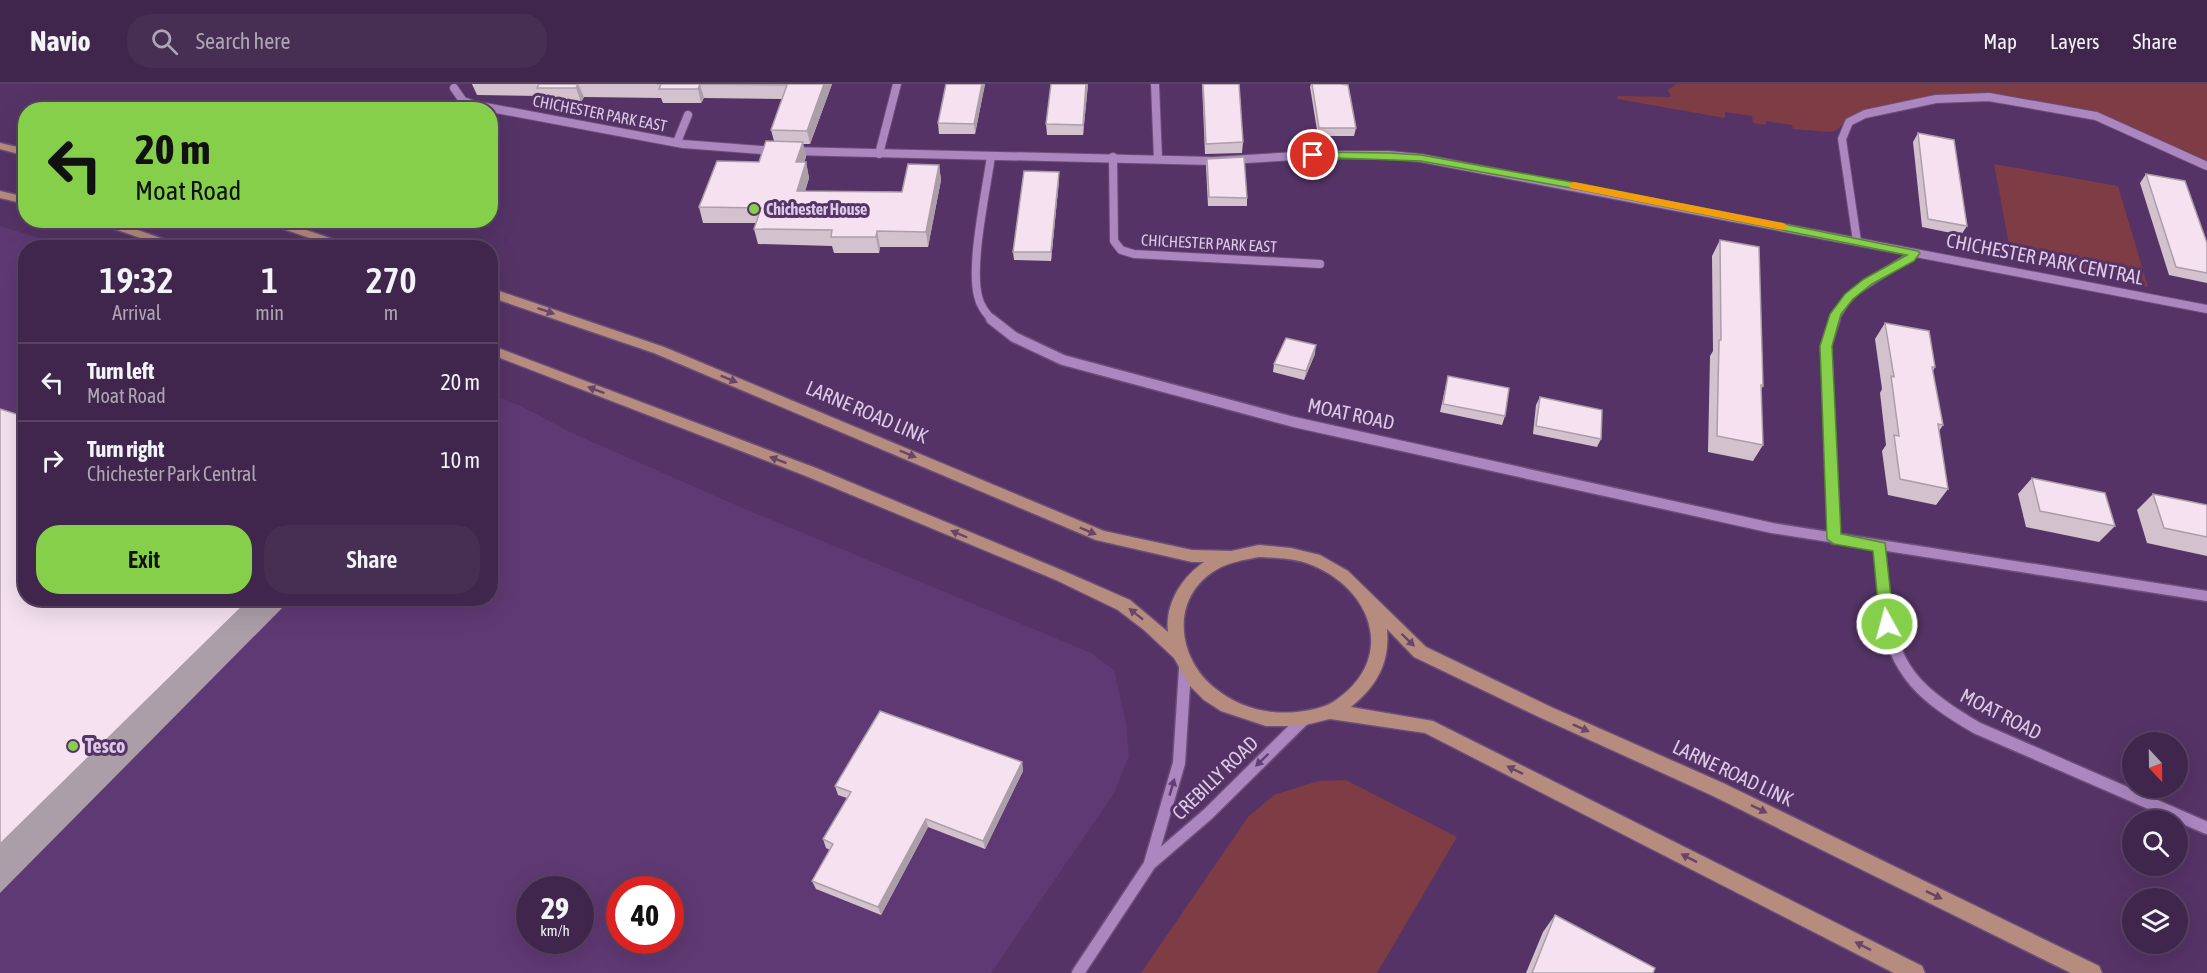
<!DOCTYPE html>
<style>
:root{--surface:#40264c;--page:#472e53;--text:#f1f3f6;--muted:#aea5b5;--line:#594364;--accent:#86cf4b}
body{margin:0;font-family:"Asap Condensed",sans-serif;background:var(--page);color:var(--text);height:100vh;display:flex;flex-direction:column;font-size:22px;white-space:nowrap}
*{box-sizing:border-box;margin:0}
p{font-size:20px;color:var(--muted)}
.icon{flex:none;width:33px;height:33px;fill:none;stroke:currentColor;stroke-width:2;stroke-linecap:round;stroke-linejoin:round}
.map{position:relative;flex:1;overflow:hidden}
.sheet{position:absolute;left:18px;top:156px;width:480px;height:366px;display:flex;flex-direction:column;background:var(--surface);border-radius:24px;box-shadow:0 6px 24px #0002,0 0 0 2px var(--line)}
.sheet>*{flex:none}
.guide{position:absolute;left:18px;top:18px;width:480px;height:126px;border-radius:24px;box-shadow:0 6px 24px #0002,0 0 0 2px var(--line);background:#86cf4b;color:#111;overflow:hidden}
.needle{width:39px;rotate:158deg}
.controls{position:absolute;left:2122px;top:648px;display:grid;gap:12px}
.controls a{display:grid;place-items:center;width:66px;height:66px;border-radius:50%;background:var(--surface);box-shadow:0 6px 24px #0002,0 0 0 2px var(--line);font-size:30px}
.speed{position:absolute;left:516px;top:792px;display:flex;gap:12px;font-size:30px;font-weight:700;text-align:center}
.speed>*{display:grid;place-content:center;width:78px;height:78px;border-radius:50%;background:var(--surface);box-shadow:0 6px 24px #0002,0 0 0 2px var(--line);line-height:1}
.speed small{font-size:15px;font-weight:400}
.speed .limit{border:9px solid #d22;background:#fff;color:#111}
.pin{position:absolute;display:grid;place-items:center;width:51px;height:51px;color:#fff;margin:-26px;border:3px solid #fff;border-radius:50%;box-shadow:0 2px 6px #0007}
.me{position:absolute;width:66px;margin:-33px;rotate:353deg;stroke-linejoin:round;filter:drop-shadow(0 0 4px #0008)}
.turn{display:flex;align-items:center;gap:21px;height:126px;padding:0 18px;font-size:27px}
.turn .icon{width:78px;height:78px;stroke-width:2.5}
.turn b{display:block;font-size:42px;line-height:51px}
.eta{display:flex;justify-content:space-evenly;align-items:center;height:102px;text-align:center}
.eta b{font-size:36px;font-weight:600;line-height:42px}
.primary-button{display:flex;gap:12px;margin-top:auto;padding:12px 18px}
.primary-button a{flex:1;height:69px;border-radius:24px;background:var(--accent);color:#111;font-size:24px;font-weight:600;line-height:69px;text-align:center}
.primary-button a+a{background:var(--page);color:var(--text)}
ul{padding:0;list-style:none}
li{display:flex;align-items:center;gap:18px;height:78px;padding:0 18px;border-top:2px solid var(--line)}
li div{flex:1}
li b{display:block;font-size:22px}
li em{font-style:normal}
header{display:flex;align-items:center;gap:36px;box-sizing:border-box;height:84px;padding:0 30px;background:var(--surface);border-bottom:2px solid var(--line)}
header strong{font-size:28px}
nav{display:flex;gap:33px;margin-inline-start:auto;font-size:21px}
.search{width:420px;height:54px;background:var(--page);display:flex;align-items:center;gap:15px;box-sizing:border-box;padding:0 21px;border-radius:24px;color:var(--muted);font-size:22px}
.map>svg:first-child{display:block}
</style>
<header>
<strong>Navio</strong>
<div class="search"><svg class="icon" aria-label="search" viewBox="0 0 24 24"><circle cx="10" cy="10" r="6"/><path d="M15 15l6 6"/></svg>Search here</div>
<nav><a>Map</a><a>Layers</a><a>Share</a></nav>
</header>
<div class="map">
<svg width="2207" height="889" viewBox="0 0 2207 889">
<rect width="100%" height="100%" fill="#536"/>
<path fill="#5f3973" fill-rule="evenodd" d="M0,142l70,21 -44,1v350h464l1,-203 30,11 51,27 173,76 346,144 23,17 12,53 3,33 -15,37 -123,180h-991zM530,806h50v50h-50zM620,806h50v50h-50z"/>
<g fill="#7e3c44">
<path d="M1676,0h531v77l-25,-12 -4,1 -119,-45 -68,-12 -122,18 -19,6 -13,13 -7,2 -37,-3 -1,-4 -26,-4v4l-13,-2 -1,-7 -27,-4v6l-108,-19 1,-3 53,1 -3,-7z"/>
<path d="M1994,80l124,22 30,101 -136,-26z"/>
<path d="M1346,696l111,57 -80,136h-236l107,-156 26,-22 44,-14z"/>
</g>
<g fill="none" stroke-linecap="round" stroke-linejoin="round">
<g stroke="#6b4e79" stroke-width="10">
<g id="minor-far2">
<path d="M1155,0l3,75"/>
<path d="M454,4l9,13 12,4 208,39 92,7"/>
<path d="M677,58l11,-27"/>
<path d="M791,67l421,10 101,-6h76l32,3 786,151"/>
<path d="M879,70l18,-70"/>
<path d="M991,72c-5,36 -21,108 -13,140 2,10 8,17 14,24"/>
<path d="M1113,73l1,84 7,9 13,4 186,10"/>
<path d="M1857,157l-15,-102 7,-17 16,-8 71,-15 53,-2 107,19 111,50"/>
<path d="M1834,236l12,-19 10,-10 59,-38"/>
</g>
</g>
<g stroke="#6b4e79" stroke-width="13">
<g id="minor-far1">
<path d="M991,235l23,18 49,23 231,62 478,106 435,68"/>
<path d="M1834,455l-8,-193 9,-27"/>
<path d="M1880,462l5,66"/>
</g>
</g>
<g stroke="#6b4e79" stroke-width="15">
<g id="minor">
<path d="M1885,527c9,62 40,87 92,117l230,100"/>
<path d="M1150,779l29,-100 6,-94"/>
<path d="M1078,889l72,-109 58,-50 96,-95"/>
</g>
</g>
<g stroke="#6b4e79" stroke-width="3">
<g id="major">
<path d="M0,59l26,6v7l-26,-7z"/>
<path d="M0,107l26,6v7l-26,-6z"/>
<path d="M89,136h20l80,28h-20z"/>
<path d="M257,136h20l82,28h-20z"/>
<path d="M490,204l174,59 440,184 88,19 39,1 28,-6 32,3 29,7 28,16 78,76 125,60 172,76 376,183 3,7h-31l-360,-178 -172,-78 -125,-60 -27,-28c3,34 -10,57 -36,78l82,14 489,245 3,7h-31l-469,-240 -95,-14 -29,7h-35l-45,-15 -17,-11 -14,-14 -16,-28 -30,-28 -26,-20 -62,-30 -250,-104 -316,-122v-9l326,123 250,104 64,28 38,32c-3,-28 13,-54 36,-70h-12l-96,-22 -442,-187 -164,-56zM1259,473c16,1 34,1 50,7 62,23 89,93 27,136 -11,8 -25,10 -39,12 -29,3 -59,-5 -81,-23 -39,-30 -47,-91 0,-119 13,-8 28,-10 43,-13z"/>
</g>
</g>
<use href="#minor-far2" stroke="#ab86bf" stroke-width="8"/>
<use href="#minor-far1" stroke="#ab86bf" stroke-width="10"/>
<use href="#minor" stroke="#ab86bf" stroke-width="12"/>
<use href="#major" fill="#b68c7e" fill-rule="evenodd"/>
</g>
<g fill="#d3c2ce">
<path d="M472,0h360l-22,60h-7l3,13 -2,5h2l3,16 -4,13 97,1 37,-27 2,15 -13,67h-48l-1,6h-45l-2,-7 -74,-2 -4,-15 2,-6h-53l-4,-16 60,-45 15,-21 -3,-11 11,-31 -78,-1 -3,5h-38l-2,-5 -77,-1 -3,5h-39l-2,-6 -63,-1z"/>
<path d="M985,0l-10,50h-36l-1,-11z"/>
<path d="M1088,0l-5,51h-36l-1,-11z"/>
<path d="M1202,0h37l4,58 -1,11 -37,1z"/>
<path d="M1311,0h29l16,44 -2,8h-36l-8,-49z"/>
<path d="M1918,49l49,93 -6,9 -39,-8 -9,-85z"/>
<path d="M1207,75l40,39v8h-39l-2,-39z"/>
<path d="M2146,90l61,69v40l-38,-8 -29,-92z"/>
<path d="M1059,96l-8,81 -37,-1 -1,-8z"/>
<path d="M1720,156l43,146 -2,4 2,55 -10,16 -45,-9 2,-96 3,-5 -1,-95z"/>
<path d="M1885,239l50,44 -2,4 10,54 -4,6 9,58 -12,16 -48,-10 -6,-44 4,-6 -6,-52 2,-4 -7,-50z"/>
<path d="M1315,270l-11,26 -31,-8 1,-8z"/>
<path d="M1448,292l57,40 -3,9 -62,-13z"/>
<path d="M1540,313l61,42 -4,8 -64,-13 3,-29z"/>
<path d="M2032,394l83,48 -16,16 -73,-15 -8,-33z"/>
<path d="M2153,410l54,11v51l-60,-13 -10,-33z"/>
<path d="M1022,678l1,9 -38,78 -57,-22 -47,88 -65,-26 -4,-8 18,-31 -4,-2 -3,-9 24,-41 -9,-3 -3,-9z"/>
<path d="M1555,831l98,58h-127l17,-41z"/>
</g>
<g fill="#ac9ea8">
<path d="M578,0l6,13 -3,5 -5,-14z"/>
<path d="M700,0l4,14 -3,5 -3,-14z"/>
<path d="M824,0h8l-22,60 -3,-13z"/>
<path d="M982,0h3l-10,50 -1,-10z"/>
<path d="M1086,0h2l-5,51v-10z"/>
<path d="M803,58l3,15 -7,21 -3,-16z"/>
<path d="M806,78l3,16 -8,28 -4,-15z"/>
<path d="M939,81l2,15 -13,67 -2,-15z"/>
<path d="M1059,88v8l-8,81v-9z"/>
<path d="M877,147l3,16 -1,6 -3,-16z"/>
<path d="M1316,261l-1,9 -11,26 2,-9z"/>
<path d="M251,514h41l-292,295v-49z"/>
<path d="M1022,678l1,9 -38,78 -2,-8z"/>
<path d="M926,735l2,8 -47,88 -3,-8z"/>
</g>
<g fill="#f5e1f0" stroke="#ac9ea8" stroke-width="1.5">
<path d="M539,0h39l-2,4h-39z"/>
<path d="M657,0h167l-17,47 -36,-1 16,-45 -87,-1 -2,5h-39l2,-5z"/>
<path d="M946,0h36l-8,40 -36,-1z"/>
<path d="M1051,0h35l-3,41 -37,-1z"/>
<path d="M1203,0h36l4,58 -37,2z"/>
<path d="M1312,0h28l8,1 8,43h-37z"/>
<path d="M1918,49l36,7 13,86 -39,-7z"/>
<path d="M766,57l37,1 -7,20h10l-9,29 105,1 6,-28 31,1 -13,67 -49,-1 -1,6h-45l1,-7 -78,-1 7,-21 -62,-1 18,-46 42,1z"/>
<path d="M1244,73l3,41 -38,-1 -2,-38z"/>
<path d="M1024,87l35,1 -8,80h-38z"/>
<path d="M2146,90l39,7 22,62v30l-31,-6z"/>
<path d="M1720,156l39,7 4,139 -2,-1 2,60 -46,-9 2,-96h2z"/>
<path d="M1885,239l44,8 6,36h-3l11,58 -5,-1 10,65 -48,-10 -6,-44 5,1 -8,-60 3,1z"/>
<path d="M1286,254l30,7 -10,26 -32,-7z"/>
<path d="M1448,292l61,12 -4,28 -62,-12z"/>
<path d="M1540,313l62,13 -1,29 -65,-13z"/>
<path d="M0,325l26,8v181h225l-251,246z"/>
<path d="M2032,394l73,15 10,33 -75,-15z"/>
<path d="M2153,410l54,11v32l-43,-9z"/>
<path d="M880,627l142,51 -39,79 -57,-22 -48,88 -66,-26 21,-37 -10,-5 28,-47 -16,-6z"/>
<path d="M1555,831l100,53 -2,5h-121z"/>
</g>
<defs><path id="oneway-solid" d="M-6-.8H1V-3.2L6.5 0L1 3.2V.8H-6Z" transform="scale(1.5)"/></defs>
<g fill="#68456b">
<use href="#oneway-solid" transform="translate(546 227) rotate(19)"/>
<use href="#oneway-solid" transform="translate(729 295) rotate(22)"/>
<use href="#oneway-solid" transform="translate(596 306) rotate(-159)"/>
<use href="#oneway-solid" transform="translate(908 370) rotate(23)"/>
<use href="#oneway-solid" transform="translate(778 376) rotate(-159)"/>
<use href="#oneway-solid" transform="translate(1088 447) rotate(23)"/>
<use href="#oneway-solid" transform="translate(959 450) rotate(-157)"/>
<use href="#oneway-solid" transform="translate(1136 530) rotate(-142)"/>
<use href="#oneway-solid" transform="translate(1408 556) rotate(44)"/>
<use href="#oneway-solid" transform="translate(1581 644) rotate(24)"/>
<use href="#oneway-solid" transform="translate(1515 686) rotate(-154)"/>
<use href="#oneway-solid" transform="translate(1759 725) rotate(26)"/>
<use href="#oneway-solid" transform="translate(1689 774) rotate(-153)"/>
<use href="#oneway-solid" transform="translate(1934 811) rotate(26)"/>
<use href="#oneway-solid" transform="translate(1863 862) rotate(-153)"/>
</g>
<g fill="#623f73">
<use href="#oneway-solid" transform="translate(1262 676) rotate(136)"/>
<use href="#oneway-solid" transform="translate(1172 703) rotate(-74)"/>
</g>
<path fill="#86cf4b" stroke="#578731" stroke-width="1.5" d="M1313,68l76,1 32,2 161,29 336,67 2,2 -6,8 -42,23 -19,15 -12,15 -9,32 9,188 44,9 9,81 -2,4h-10l-2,-4 -7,-73 -39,-7 -7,-5 -7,-193 10,-32 15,-20 19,-15 43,-24 -325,-65 -161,-29 -112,-4 -1,-2z"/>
<path fill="#f59e0b" d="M1574,98l209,41 5,3 -5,4 -213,-42v-5z"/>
<g fill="#86cf4b" stroke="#536" stroke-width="2">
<circle cx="754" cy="125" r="6"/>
<circle cx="73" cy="662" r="6"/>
</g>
<g text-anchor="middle" stroke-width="6" stroke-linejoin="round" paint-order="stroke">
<g font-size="16" fill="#dcc9e7" stroke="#536">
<text transform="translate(600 29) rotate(11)" y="6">CHICHESTER PARK EAST</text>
<text transform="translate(1209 159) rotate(3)" y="6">CHICHESTER PARK EAST</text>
</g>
<g font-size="16" font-weight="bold" fill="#dcc9e7" stroke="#536" text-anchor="start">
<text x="766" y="131">Chichester House</text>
</g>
<g font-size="20" fill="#dcc9e7" stroke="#536">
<text transform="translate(2045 175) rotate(11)" y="7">CHICHESTER PARK CENTRAL</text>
<text transform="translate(867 328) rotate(23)" y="7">LARNE ROAD LINK</text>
<text transform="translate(1351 330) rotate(12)" y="7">MOAT ROAD</text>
<text transform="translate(2001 630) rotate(27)" y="7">MOAT ROAD</text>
<text transform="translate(1733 689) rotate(25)" y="7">LARNE ROAD LINK</text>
<text transform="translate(1215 694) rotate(-44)" y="7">CREBILLY ROAD</text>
</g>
<g font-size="20" font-weight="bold" fill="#dcc9e7" stroke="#536" text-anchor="start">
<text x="85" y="669">Tesco</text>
</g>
</g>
</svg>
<div class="controls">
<a><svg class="needle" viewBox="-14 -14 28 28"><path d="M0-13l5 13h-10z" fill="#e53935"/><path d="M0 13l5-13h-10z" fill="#aea5b5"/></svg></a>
<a><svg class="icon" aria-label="search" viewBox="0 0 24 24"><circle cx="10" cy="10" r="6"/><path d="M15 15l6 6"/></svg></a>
<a><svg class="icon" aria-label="layers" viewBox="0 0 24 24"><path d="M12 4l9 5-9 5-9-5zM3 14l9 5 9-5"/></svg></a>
</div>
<div class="speed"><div>29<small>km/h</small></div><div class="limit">40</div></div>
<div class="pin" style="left:1313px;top:71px;background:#d93025"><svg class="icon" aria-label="arrive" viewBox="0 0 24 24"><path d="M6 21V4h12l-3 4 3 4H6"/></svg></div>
<svg class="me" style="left:1887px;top:540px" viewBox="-20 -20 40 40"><circle r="17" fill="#86cf4b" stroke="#fff" stroke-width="3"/><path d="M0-11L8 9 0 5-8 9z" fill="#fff"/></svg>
<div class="guide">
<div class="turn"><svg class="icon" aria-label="left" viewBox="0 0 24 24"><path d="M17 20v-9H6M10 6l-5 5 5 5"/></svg><div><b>20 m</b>Moat Road</div></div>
</div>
<section class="sheet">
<div class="eta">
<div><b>19:32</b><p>Arrival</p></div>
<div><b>1</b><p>min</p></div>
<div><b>270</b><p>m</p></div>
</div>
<ul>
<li><svg class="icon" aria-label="left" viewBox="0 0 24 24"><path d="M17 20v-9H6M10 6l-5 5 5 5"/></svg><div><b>Turn left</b><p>Moat Road</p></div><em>20 m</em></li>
<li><svg class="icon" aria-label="right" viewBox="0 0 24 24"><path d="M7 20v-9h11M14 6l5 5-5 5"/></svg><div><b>Turn right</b><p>Chichester Park Central</p></div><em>10 m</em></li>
</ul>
<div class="primary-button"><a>Exit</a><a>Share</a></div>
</section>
</div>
